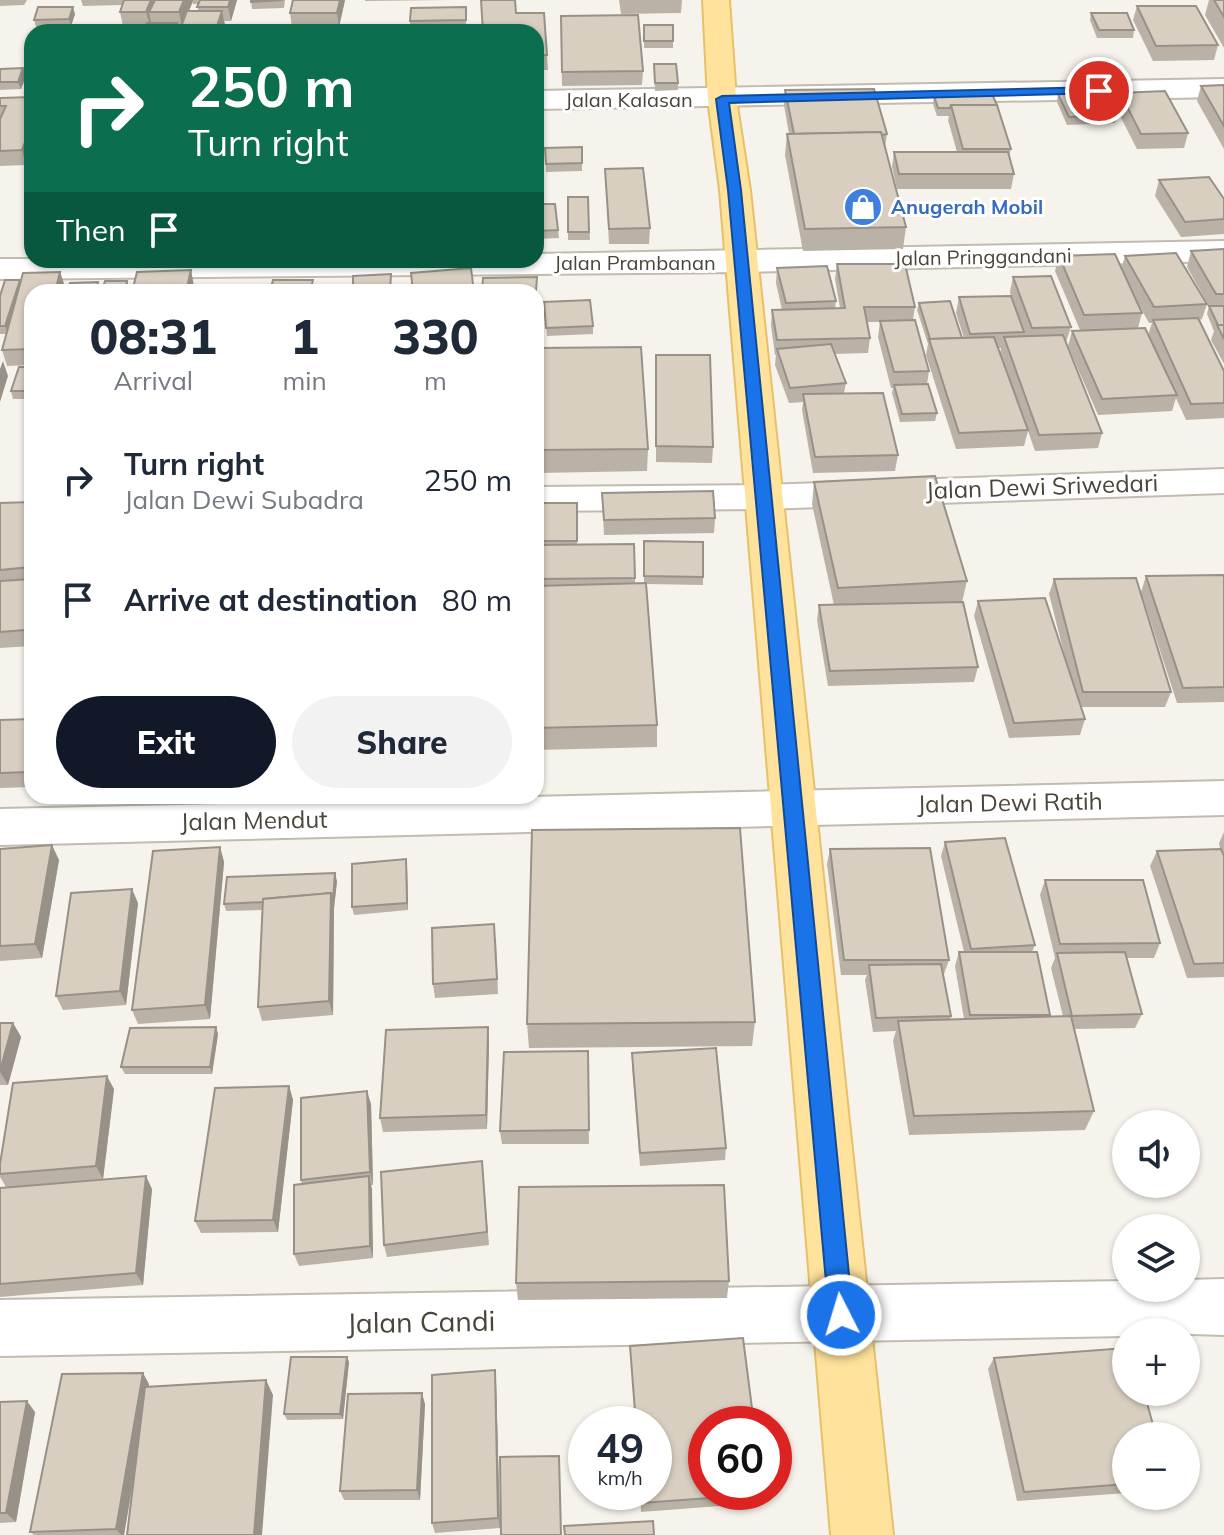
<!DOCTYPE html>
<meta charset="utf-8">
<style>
:root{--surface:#fff;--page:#f2f2f3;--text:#1f2937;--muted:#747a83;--accent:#111827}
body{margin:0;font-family:Mulish,sans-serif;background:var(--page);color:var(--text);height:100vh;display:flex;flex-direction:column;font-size:30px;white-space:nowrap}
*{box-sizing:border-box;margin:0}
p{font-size:26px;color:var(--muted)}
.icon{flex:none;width:44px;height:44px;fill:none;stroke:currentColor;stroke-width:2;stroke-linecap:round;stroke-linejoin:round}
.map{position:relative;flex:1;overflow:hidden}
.side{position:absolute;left:24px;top:284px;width:520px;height:520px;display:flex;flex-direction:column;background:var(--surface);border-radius:24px;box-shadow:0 2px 6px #0004}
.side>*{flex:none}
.top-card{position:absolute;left:24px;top:24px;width:520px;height:244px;border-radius:24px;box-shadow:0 2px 6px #0004;background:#0b6e4f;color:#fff;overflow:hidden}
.tools{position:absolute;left:1112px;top:1110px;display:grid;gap:16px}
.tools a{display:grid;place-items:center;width:88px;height:88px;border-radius:50%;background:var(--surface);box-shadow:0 2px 6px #0004;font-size:40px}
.speed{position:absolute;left:568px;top:1406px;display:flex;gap:16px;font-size:40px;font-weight:700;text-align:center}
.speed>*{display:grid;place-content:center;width:104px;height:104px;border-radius:50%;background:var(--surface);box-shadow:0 2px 6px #0004;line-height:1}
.speed small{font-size:20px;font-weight:400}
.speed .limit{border:12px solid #d22;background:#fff;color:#111}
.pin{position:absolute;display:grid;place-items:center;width:68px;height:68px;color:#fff;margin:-34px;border:4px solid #fff;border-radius:50%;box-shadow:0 2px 8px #0007}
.me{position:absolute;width:88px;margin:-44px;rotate:355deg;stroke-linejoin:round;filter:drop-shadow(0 0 6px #0008)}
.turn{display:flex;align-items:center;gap:28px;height:168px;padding:0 32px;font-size:36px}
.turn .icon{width:104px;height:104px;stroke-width:2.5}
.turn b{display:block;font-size:56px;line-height:68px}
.then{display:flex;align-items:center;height:76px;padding:0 32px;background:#0003;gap:16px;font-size:30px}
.eta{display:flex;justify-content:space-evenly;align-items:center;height:136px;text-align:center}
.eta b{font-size:48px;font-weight:800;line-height:56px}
.primary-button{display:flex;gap:16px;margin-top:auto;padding:16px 32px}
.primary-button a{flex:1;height:92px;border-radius:48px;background:var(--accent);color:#fff;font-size:32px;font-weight:800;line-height:92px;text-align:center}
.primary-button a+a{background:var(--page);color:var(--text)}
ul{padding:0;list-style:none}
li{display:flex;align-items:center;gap:24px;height:120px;padding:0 32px}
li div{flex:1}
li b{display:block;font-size:30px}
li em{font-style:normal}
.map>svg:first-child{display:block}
</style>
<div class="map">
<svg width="1224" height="1535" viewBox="0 0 1224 1535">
<rect width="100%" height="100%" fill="#f6f3ec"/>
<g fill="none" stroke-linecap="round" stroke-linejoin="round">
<g stroke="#c2bbae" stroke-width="4">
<g id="minor">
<path d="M1224,79v18l-688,12v-18z"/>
<path d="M1224,241v20l-482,11 -742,7v-20l536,1v-6z"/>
<path d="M1224,469v24l-460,16 -228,2v-24l228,-2z"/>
<path d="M1224,781v34l-1224,30v-36z"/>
<path d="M1224,1279v56l-98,-3v4l-1126,20v-56l1126,-19v7h60v-8z"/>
</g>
</g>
<g stroke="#e6c16a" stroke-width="4">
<path id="primary" d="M703,0h26l7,99 14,91 143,1345h-62l-111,-1345 -12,-91z"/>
</g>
<use href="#minor" fill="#fff" fill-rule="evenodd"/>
<use href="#primary" fill="#ffe39c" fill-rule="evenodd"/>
</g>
<g fill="#bab2a6" fill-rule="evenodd">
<path d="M0,0h27l-3,5 -24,1z"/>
<path d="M81,0h156l-6,21h-7l1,4 -47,2v5h-34l2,-6h-23l-3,-14 2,-7 -39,1zM193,1v3h5v7h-9z"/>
<path d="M251,0h34l-1,8 -32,1z"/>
<path d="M293,0h52l-6,27 -47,1 -2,-15z"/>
<path d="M365,0h83l-83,1z"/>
<path d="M619,0h63l-1,13 -60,1z"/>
<path d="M1209,0h15v48l-19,-33z"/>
<path d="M1137,6l81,39 -4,15 -61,1 -20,-41z"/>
<path d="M466,7v20l-39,1v4h-43l26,-7v-4z"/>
<path d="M516,13h28l4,57h-12v-38z"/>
<path d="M1091,13l43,17 -1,8h-36l-7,-18z"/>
<path d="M75,14l-4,12 -35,1 -2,-7z"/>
<path d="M561,16l82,55 -1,14 -80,1z"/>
<rect x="644" y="25" width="29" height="23"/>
<path d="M654,64l24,19v7l-23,1z"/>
<path d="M23,68l3,8 -5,13 -21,1v-21z"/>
<path d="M1224,85v64l-27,-48 4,-15z"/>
<path d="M785,90l102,44 -2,14 21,79 -3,22 -100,2 -18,-96 2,-21h2l-5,-29z"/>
<path d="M1120,93l68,40 -4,15 -47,1 -21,-41z"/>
<path d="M1058,94l59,21 -2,8 -48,2 -10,-23z"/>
<path d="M934,96l77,53 -2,7 5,18 -3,15h-114l-5,-22 2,-15h63l-9,-32 1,-4h-12l-4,-12z"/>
<path d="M32,97l-6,68 -26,1v-68z"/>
<path d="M582,147v24l-36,1 -1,-24z"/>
<path d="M605,169l45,59 -1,16h-40z"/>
<path d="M1159,180l65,19v35l-43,3 -26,-41z"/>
<path d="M568,197h20l2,43h-22z"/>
<path d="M536,204l22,26 1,8 -23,1z"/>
<path d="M1224,249v115l-13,-24 3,-9 -7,-17 2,-8 -22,-39 4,-16z"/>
<path d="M1059,256l62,13 4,-13 82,48 -5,15 -3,1 25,51v47l-38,2 -10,-22 -4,13 -74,4 -30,-69 4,-15 8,-1 -25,-59zM1134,296l15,27h3l-4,12 -10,-7 4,-15z"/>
<path d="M91,260h55l-1,2 -53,2z"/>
<path d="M837,264l78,43 -2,13 16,51 -2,13 10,29 -2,8 -35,1 -8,-29 1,-5h-2l-13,-51 2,-15h-13l3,16 -2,15 -34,1 12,29 -2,10 54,62 -3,16 -82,2 -11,-63 1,-8 -14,1 -14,-38 1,-10h-1l-4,-30 1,-15h10l-6,-27 1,-15 59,33 -1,7h5l-5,-29z"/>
<path d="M60,272l5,15 -1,5h-32v73l-25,1 -5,-16 4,-16h-6v-38l21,-14z"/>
<path d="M1013,277l58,50 -5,15 36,91 -4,15 -63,3 -7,-20 -4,15 -68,3 -30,-94 2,-11 -11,-34 2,-7 43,35h2l-8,-25 3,-16 52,-1 -1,-4zM998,348h3l-1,5 21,58z"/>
<path d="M544,302l49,24v8l-46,2z"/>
<path d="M656,355l57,92 -1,16 -56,-1z"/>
<path d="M32,367v32h-19l-2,-8z"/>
<path d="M648,449l-1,22 -109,2 -1,-23z"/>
<path d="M814,482l153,99 -5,21 16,65 -4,15 -146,4 -11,-66 2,-15h15l-22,-101z"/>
<path d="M602,493l113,25 -1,15 -110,2z"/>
<path d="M32,502l-1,144 -31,2v-145z"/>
<path d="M536,503h41v42l57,-1 1,39h9v-42l59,36v8l-57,-1 11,141v22l-121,3z"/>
<path d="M1224,575v127l-47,1 -36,-111 5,-16z"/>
<path d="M1054,579l117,113 -6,15h-84l4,12 -5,16 -71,3 -35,-122 4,-15 89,64 -18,-71z"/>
<path d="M32,719v68l-32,1v-68z"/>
<path d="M1224,832v145l-37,1 -37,-112 7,-15 63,-2 -1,-6z"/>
<path d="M945,842l90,103 -3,7 18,65 13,-1 -12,-48 4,-10 -15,-63 5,-15 115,63 -6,15h-27l15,56 -7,14 -61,1 20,82 -9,19 -176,5 -16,-94 3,-10 -23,1 -8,-52 2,-5h-26l-14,-111 3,-15 119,111 -5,14h-1l8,42 -1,4 14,-1 -9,-53 4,-14h5l-23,-96z"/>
<path d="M220,847l4,15 -14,157 -72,5 -6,-14z"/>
<path d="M0,849l59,11 -17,98 -42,3z"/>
<path d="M407,867l1,43 -54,5 -2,-8z"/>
<path d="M337,881l-3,27 -1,107 -71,6 -4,-14 4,-97 -36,1 -2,-7z"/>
<path d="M138,903l-12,102 -63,5 -7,-14z"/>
<path d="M496,938l2,56 -63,4 -2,-14z"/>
<path d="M755,1022l-3,24 -223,2 -2,-24z"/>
<path d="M0,1023h13l8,14 -13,48h-8z"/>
<path d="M216,1027l2,7 -6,40h-87l-4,-7z"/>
<path d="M488,1027l1,14 -2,88 -104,3 -3,-14z"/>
<path d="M588,1051l1,93h-87l-2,-13z"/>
<path d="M632,1053l94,95 -1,12 -85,6 -8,-100z"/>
<path d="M289,1086l4,14 -15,132 -77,1 -6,-12z"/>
<path d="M114,1089l-11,90 -97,8 -6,-10v-13z"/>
<path d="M371,1104l2,81h-2l2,73 -74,8 -5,-12 8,-70 -1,-4z"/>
<path d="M483,1174l6,71 -102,12 -3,-12z"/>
<path d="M0,1188l152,1 -9,96 -143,12z"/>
<path d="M729,1281l-2,17 -209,2 -2,-17z"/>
<path d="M630,1346l133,148 -3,9 -119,9 -1,-20h14v-68h-19z"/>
<path d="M994,1358l132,78v57l-109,8 -29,-132z"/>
<path d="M349,1362l-6,57 -56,1 -3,-6z"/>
<path d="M496,1381l4,147 -65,5 -3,-10z"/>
<path d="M149,1384v3l124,8 -138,78 -11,62h-90l-4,-3z"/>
<path d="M0,1402l35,10 -19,110 -16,1z"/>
<path d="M425,1404l-5,96h-76l-4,-9z"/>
</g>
<g fill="#979187">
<path d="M151,0h8l-10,12 2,10 -1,4 -4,-14z"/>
<path d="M184,0h9v1l-11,26 -3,-15z"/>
<path d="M230,0h7l-6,21 -3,-14z"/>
<path d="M340,0h5l-6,27 -2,-14z"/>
<path d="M73,7l2,7 -4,12 -2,-7z"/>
<path d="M222,11l3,14 -2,7h-8z"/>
<path d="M23,68l3,8 -5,13 -3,-7z"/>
<path d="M32,124v26l-6,15 -4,-15z"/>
<path d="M543,125v8l-7,30v-9z"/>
<path d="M191,270l3,16 -1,6h-7z"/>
<path d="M60,272l5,15 -1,5h-9z"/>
<path d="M20,280l3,8 -15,46 -3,-8z"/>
<path d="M127,281l3,8 -1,3h-4z"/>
<path d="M98,282l2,10h-5z"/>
<path d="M3,361l5,15 -8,26v-33z"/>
<path d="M32,585v55l-1,6 -6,-16z"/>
<path d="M32,759v20l-3,-7z"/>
<path d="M52,845l7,15 -17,98 -7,-14z"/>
<path d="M220,847l4,15 -14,157 -5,-14z"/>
<path d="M406,859l1,8 1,43 -1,-7z"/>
<path d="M335,873l2,8 -3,27 -1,107 -4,-14 2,-108z"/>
<path d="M132,889l6,14 -12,102 -6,-14z"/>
<path d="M13,1023l8,14 -13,48 -8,-13z"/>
<path d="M216,1027l2,7 -6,40 -2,-7z"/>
<path d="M488,1027l1,14 -2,88 -1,-14z"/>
<path d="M107,1076l7,13 -11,90 -7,-13z"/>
<path d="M289,1086l4,14 -15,132 -5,-12z"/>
<path d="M367,1091l4,13 2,81 -3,-13z"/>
<path d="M146,1176l6,13 -9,96 -7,-12z"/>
<path d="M369,1176l3,13 1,69 -3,-12z"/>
<path d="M347,1357l2,5 -6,57 -3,-5z"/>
<path d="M495,1370l1,11 4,147 -2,-10z"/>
<path d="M143,1373l6,11 -25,151h-3l-5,-6z"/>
<path d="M266,1380l7,15 -11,140h-8z"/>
<path d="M422,1393l3,11 -5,96 -3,-10z"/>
<path d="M27,1401l8,11 -19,110 -10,-9z"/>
</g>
<g fill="#d8cfc1" stroke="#979187" stroke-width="2">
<path d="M124,0h27l-5,12h-26z"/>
<path d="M155,0h29l-5,12h-30z"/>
<path d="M200,0h30l-2,7h-31z"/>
<path d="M251,0h32l-32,2z"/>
<path d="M293,0h47l-3,13h-47z"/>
<path d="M481,0h34l1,13h28l3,42h-11v-23h-53z"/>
<path d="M1214,0h10v17z"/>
<path d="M1137,6h59l22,39 -62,1z"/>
<path d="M38,7h35l-4,12 -35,1z"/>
<path d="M466,7v13l-56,1 1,-13z"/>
<path d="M187,11h35l-7,21h-36z"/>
<path d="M1091,13h36l7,17h-35z"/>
<path d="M638,15l5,56 -81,1 -1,-56z"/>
<path d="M147,23h30l-3,9h-30z"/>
<path d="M385,25h41v7h-42z"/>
<rect x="644" y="25" width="29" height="16"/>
<path d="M298,30v2l-15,-1z"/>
<path d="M470,30v2h-38v-1z"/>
<path d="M654,64h22l2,19h-23z"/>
<path d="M23,68l-5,14h-18v-13z"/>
<path d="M1224,85v41l-23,-40z"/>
<path d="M874,89l13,45 -6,1v-3l-87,2 -9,-44z"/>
<path d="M1165,91l23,42 -47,1 -21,-41z"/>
<path d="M1106,93l11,22 -48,2 -11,-23z"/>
<path d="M992,94l5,11h-46l-1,3h-12l-4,-12z"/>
<path d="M32,97v27l-10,26 -22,1v-32l6,-13h-6v-8z"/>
<path d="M951,105h46l14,44h-48z"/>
<path d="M536,125h7l-7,29z"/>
<path d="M881,132l25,95 -101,2 -18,-95z"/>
<path d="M582,147v16l-36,1 -1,-16z"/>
<path d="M894,152h114l6,22h-115z"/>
<path d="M643,168l7,60 -41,1 -4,-60z"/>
<path d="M1209,177l15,22v20l-39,3 -26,-42z"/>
<path d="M568,197h20l1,35h-21z"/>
<path d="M536,204h19l3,26 -22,1z"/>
<path d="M1224,249v45h-8l-25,-43z"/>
<path d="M1176,253l31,51 -53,3 -29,-51z"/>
<path d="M1115,254l27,59 -58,2 -25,-59z"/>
<path d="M837,264h68l10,43h-51l6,31 -93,2 -5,-30 73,-2z"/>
<path d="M827,266l9,35 -50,2 -9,-35z"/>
<path d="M471,268l3,24h-61l-2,-19z"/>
<path d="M191,270l-5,22h-54l5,-20z"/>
<path d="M60,272l-5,20h-23v57l-30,1 21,-77z"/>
<path d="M391,274l-1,18h-37v-16z"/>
<path d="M1051,276l20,51 -39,1 -19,-51z"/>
<path d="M537,277l-1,14h-54l1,-13z"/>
<path d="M5,280h15l-15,46h-5v-30z"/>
<path d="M273,280h40l-3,12h-40z"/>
<path d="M105,281h22l-2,11h-23z"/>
<path d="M98,282l-3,10h-27l2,-9z"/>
<path d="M1011,296l13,36 -54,2 -11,-37z"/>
<path d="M590,300l3,26 -47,2 -2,-26z"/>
<path d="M950,301l12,37 -32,1 -11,-36z"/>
<path d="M1209,306h15v19h-6z"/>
<path d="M1198,318l26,53v32l-33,1 -38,-84z"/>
<path d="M915,320l14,51 -35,1 -14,-51z"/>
<path d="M1217,325h7v14z"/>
<path d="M1145,328l32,67 -75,4 -30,-68z"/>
<path d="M1063,335l39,98 -63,2 -35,-98z"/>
<path d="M994,337l34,93 -69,3 -30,-94z"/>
<path d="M831,344l15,39 -56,5 -13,-39z"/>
<path d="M641,347l7,102 -111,1 1,-102z"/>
<path d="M656,355h54l3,92 -57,-1z"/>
<path d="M19,367h13v24h-21z"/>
<path d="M928,384l9,29 -35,1 -8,-29z"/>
<path d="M883,393l15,62 -83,2 -12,-63z"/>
<path d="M935,476l32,105 -129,7 -24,-106z"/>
<path d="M713,491l2,27 -111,2 -2,-27z"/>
<path d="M32,502v55l-2,10 -30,3v-67z"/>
<rect x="536" y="503" width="41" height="38"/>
<path d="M644,541l59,1v35l-59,-1z"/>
<path d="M634,544l1,34 -99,1v-34z"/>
<path d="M1224,575v112l-41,1 -37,-112z"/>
<path d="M1136,578l35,114h-88l-29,-113z"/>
<path d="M32,579l-7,51 -25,2v-51z"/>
<path d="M646,583l11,142 -121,3v-142z"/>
<path d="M1045,598l40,121 -71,4 -36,-122z"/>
<path d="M963,602l15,65 -148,4 -11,-66z"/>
<path d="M32,719v40l-3,13 -29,1v-53z"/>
<path d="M740,828l15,194 -228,2 5,-194z"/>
<path d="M1005,838l30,107 -64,4 -26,-107z"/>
<path d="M52,845l-17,99 -35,2v-97z"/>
<path d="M220,847l-15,158 -73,5 21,-159z"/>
<path d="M930,848l19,112h-105l-14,-111z"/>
<path d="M1221,849l3,7v107l-30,1 -37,-113z"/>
<path d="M406,859l1,44 -55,4v-43z"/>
<path d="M335,873l-2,27 -2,-7 -68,6v3l-39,2 3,-27z"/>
<path d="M1045,880h98l17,63 -100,1z"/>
<path d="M132,889l-12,102 -64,5 15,-103z"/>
<path d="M331,893l-2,108 -71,6 5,-108z"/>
<path d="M494,924l3,55 -64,5 -1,-56z"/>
<path d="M959,952h78l13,63h-80z"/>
<path d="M1125,952l17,62 -70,2 -15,-63z"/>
<path d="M941,964l10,52 -75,2 -7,-53z"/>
<path d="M1071,1016l23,95 -180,5 -16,-95z"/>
<path d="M0,1023h13l-13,48z"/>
<path d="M216,1027l-6,40h-89l9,-39z"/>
<path d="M488,1027l-2,88 -106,3 6,-88z"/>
<path d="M716,1048l10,100 -86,5 -8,-100z"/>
<path d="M588,1051l1,79 -89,1 4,-79z"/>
<path d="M107,1076l-11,90 -96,8v-10l13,-81z"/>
<path d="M289,1086l-16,134 -78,1 20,-133z"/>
<path d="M367,1091l3,81 -69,8v-82z"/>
<path d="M482,1161l5,71 -103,13 -3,-73z"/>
<path d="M146,1176l-10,97 -136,11v-96z"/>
<path d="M369,1176l1,70 -76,8v-69z"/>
<path d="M724,1185l5,96 -213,2 3,-96z"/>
<path d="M743,1338l11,86h-48v68h56l1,2 -121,9 -1,-11h13v-68h-18l-6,-78z"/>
<path d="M1126,1348v44h18l12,44h-30v48l-102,8 -30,-134z"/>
<path d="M291,1357h56l-7,57h-56z"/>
<path d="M495,1370l3,148 -66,5v-148z"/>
<path d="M143,1373l-27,156 -86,3 32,-158z"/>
<path d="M266,1380l-12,155h-127l18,-148z"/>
<path d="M422,1393l-5,97 -77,1 8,-97z"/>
<path d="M27,1401l-21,112h-6v-111z"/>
<path d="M559,1456l2,79h-60l-1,-78z"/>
<path d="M653,1521l1,14h-89l-1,-9z"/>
</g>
<path fill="#1a73e8" stroke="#114b97" stroke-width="2" d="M1099,87l4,1v5l-374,10 12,87 112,1125 -4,9 -8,3 -8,-3 -4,-9 -101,-1125 -12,-91 6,-3z"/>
<defs>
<g id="shop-disc" transform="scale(2)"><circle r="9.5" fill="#3f7fe0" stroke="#fff"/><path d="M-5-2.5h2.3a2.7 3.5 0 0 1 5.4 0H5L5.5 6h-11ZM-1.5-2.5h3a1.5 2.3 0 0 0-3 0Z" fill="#fff"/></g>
</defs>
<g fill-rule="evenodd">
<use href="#shop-disc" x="863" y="207"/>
</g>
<g text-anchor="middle" stroke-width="6" stroke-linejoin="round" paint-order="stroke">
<g font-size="20" fill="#4b4439" stroke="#fff">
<text x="629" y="107">Jalan Kalasan</text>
<text transform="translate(983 257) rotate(-1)" y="7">Jalan Pringgandani</text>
<text x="635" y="270">Jalan Prambanan</text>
</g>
<g font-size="20" font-weight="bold" fill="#366cbe" stroke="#fff" text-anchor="start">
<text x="891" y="214">Anugerah Mobil</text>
</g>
<g font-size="24" fill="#4b4439" stroke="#fff">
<text transform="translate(1042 487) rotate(-2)" y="8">Jalan Dewi Sriwedari</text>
<text transform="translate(1010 803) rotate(-1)" y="8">Jalan Dewi Ratih</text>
<text transform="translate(254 821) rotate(-1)" y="8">Jalan Mendut</text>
</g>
<g font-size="28" fill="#4b4439" stroke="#fff">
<text transform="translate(421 1322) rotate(-1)" y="10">Jalan Candi</text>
</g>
</g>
</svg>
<div class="tools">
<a><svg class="icon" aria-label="sound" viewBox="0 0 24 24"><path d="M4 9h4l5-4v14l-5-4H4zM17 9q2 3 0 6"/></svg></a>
<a><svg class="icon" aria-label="layers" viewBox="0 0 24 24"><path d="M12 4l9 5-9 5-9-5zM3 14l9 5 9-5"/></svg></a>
<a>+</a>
<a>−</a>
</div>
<div class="speed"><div>49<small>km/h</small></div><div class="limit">60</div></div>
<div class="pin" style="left:1099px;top:91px;background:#d93025"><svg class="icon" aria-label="arrive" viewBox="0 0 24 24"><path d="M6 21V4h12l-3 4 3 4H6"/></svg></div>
<svg class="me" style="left:841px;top:1315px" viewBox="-20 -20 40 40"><circle r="17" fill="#1a73e8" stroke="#fff" stroke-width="3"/><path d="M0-11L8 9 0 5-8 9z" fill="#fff"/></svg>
<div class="top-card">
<div class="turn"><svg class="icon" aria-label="right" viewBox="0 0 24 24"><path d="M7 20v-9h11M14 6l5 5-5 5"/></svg><div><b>250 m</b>Turn right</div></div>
<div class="then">Then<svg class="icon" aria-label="arrive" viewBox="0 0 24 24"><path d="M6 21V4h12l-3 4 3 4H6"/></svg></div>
</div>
<section class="side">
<div class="eta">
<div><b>08:31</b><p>Arrival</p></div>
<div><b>1</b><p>min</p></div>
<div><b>330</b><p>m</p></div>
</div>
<ul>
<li><svg class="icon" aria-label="right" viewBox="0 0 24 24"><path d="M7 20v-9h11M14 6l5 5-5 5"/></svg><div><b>Turn right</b><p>Jalan Dewi Subadra</p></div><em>250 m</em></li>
<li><svg class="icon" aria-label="arrive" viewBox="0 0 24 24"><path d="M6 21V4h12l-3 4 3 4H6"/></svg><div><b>Arrive at destination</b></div><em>80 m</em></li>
</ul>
<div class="primary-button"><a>Exit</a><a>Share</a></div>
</section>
</div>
